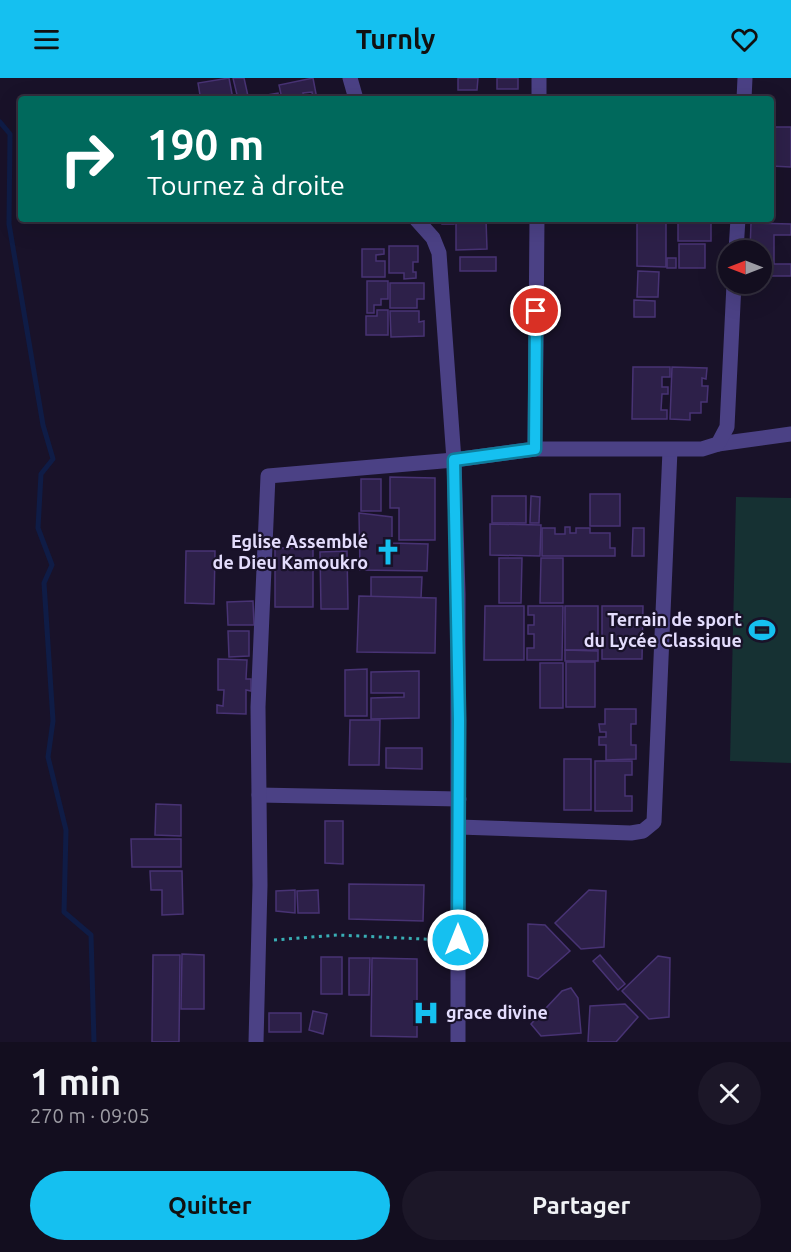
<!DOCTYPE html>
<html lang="fr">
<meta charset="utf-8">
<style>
:root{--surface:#130e1f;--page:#1c1728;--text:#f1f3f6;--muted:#9d9ca4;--line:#322e3d;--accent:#15c0f0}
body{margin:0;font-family:Ubuntu,sans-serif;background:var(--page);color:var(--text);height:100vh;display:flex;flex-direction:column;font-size:22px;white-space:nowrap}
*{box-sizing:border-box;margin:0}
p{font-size:20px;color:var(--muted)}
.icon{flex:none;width:33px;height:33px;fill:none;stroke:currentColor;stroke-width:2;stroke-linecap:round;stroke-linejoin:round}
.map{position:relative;height:964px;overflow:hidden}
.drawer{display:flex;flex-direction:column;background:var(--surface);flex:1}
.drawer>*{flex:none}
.banner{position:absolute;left:18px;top:18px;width:756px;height:126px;border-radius:6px;box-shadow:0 6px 24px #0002,0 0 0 2px var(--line);background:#00695c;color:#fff;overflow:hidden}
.needle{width:39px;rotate:270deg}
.fabs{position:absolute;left:718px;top:162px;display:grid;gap:12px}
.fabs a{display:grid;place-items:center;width:54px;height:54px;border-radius:50%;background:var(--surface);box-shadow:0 6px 24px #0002,0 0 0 2px var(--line);font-size:30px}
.pin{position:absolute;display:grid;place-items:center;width:51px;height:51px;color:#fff;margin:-26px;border:3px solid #fff;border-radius:50%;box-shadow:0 2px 6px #0007}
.me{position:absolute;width:66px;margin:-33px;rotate:0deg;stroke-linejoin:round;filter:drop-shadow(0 0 4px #0008)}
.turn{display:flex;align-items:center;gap:21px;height:126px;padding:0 30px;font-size:27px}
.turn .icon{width:78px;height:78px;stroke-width:2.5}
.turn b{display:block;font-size:42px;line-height:51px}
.round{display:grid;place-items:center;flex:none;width:63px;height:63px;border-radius:32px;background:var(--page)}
.head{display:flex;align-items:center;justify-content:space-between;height:102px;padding:0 30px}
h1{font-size:36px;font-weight:700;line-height:45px}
.cta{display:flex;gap:12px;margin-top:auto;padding:12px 30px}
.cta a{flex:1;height:69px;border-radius:36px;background:var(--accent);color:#111;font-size:24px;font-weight:700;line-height:69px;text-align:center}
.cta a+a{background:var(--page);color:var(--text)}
header{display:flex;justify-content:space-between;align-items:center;height:78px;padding:0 30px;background:var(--accent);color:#111;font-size:27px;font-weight:700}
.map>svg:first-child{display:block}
</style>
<header><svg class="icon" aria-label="menu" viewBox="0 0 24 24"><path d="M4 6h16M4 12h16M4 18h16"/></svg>Turnly<svg class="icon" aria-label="heart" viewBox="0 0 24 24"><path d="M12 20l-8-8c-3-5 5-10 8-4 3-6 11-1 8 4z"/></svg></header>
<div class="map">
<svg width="791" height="964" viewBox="0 0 791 964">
<rect width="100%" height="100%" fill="#191229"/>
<path fill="#163133" d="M736,419l55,1v265l-61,-2z"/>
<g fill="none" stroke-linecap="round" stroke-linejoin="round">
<path stroke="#0f1c46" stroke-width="5" d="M0,44l10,12 -1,90 34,201 10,34 -12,15 -3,54 14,37 -8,18 9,138 -5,36 18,73 -2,82 27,23 3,107"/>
</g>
<g fill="#2d2049" stroke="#483374" stroke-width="1.5">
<path d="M229,0l4,21h-38v-3l5,-1 -2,-12z"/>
<path d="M233,0h11l4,18 -10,3z"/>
<path d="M313,0l4,21h-4l-1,-7 -9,1 1,6h-22l-3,-14z"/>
<path d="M458,0h20l-1,12h-19z"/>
<rect x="497" y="0" width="21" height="11"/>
<path d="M278,15l1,6h-30v-1z"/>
<path d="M771,49h20v40l-20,-1z"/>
<rect x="442" y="141" width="12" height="5"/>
<path d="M456,141h30l1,30 -31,1z"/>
<path d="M637,141h29v48l-29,-1z"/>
<rect x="678" y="141" width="33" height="22"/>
<path d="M751,145l40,1v11h-17v29h17v12h-29v-26h-12z"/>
<rect x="679" y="166" width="26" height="24"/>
<path d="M389,168h29v16h-5v10h3v6l-12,1v-6h-15z"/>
<path d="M362,171h22v5l-8,1v6h9v16h-23z"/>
<rect x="460" y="179" width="36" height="14"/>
<rect x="667" y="180" width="9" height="10"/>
<path d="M638,193l21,1 -1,25h-21z"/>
<path d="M367,203h21v18h-7v6h-7v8h-7z"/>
<path d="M390,205h34v16h-7v9h-27z"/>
<path d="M634,222l21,1v16h-21z"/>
<path d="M377,232h11v25h-22v-19h11z"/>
<path d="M390,233h29v11l5,-1v15l-33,1z"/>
<path d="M633,289h37v10h-8v10h6v7h-6l-1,16h6v9h-35z"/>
<path d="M672,289l35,1 -1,11 -4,-1v8h6l-1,16h-6v11h-11v7l-20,-1z"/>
<path d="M390,399l45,1v62h-36v-32h-9z"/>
<rect x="361" y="401" width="20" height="32"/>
<rect x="590" y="416" width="30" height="32"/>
<rect x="492" y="418" width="34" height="27"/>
<path d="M531,418l9,1 -1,26h-9z"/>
<path d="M359,435l33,4v26l36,1 -1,27 -67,-1z"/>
<path d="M490,446l51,1 -1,31 -50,-1z"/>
<path d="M565,449h5v6h6v-5h14v5h20v15h5v8h-73v-28h13v6h10z"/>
<path d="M633,450h11v28h-12z"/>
<rect x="275" y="470" width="38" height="59"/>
<path d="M186,473h29l-1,53 -29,-1z"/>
<path d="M347,473l1,58h-27l-1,-57z"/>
<path d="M499,480h23l-1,45h-22z"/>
<path d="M541,480h22v45h-23z"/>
<path d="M371,499h51l-1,21 -50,-1z"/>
<path d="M359,518l77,2 -1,55 -78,-1z"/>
<path d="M253,523l1,24h-26l-1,-23z"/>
<path d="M485,528h39v54h-40z"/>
<path d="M528,528h35l-1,54h-35v-12h7v-14h-6v-9h6v-10h-6z"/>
<rect x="565" y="528" width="33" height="44"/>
<path d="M602,528h41l-1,53h-40z"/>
<path d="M228,553h21v25l-20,1z"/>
<path d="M565,572l33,1v10h-33z"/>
<path d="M218,581l29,1 -1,19h5v12l-5,-1v24l-29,-1v-8l6,1 1,-16h-6z"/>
<rect x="566" y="584" width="29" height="45"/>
<rect x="540" y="585" width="23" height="45"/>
<path d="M367,591v47h-22v-46z"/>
<path d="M419,593v47l-48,1v-21l33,-1v-4h-33v-21z"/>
<path d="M605,631h31v15h-5v21h5v14l-30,1v-15h-7v-8h7v-5h-6l-1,-8h6z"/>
<path d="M350,642h30l-1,45h-30z"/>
<path d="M386,670h36v21l-36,-1z"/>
<rect x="564" y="681" width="27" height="51"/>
<path d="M595,683h37v14h-7v21h7v15h-37z"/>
<path d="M156,726l25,1v31l-26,-1z"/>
<path d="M325,743h18v43l-18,-1z"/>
<path d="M131,761h50v28h-49z"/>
<path d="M150,793h32l1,43 -21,1v-25h-11z"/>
<path d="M349,806l75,1 -1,36 -74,-2z"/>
<path d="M295,812v23l-19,-2v-20z"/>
<path d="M318,812l1,23h-21l-1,-22z"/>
<path d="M589,812l17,1 -2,56 -23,2 -26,-26z"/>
<path d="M528,846l17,1 25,26 -32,28 -10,-3z"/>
<path d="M182,876l22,1v54h-23z"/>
<path d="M153,877h27l-1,87h-27z"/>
<path d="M600,877l25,29 -7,6 -25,-29z"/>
<path d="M658,878l12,2 -1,59 -20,2 -27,-28z"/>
<rect x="321" y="879" width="21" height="37"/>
<path d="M349,880h21l-1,37h-20z"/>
<path d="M372,880l45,1v78l-46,-1z"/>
<path d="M571,910l7,10 3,35 -40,3 -10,-12 31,-33z"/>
<path d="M625,926l13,13 -22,25h-28l2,-36z"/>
<path d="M313,933l14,3 -4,20 -14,-4z"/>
<rect x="269" y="935" width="32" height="19"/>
</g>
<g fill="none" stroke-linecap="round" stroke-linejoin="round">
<path stroke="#39aeb5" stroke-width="3" stroke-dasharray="3 4.5" stroke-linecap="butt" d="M274,862l64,-5 106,5"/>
<g stroke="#4b4185" stroke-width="15">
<path d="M350,0l6,21"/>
<path d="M539,21v-21"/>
<path d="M744,21l1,-21"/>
<path d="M416,141l17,19 6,15 15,207 4,134v448"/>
<path d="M736,172l2,-31"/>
<path d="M718,366l73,-10"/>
<path d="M535,371l2,-230"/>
<path d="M259,717l200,4"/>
<path d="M459,749l172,6 12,-2 11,-9 16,-372"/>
<path d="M256,964l4,-157 -2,-178 10,-231 186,-16 81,-11h167l16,-5 9,-17 7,-143"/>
</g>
</g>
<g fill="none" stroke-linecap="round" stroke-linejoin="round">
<g stroke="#0e7d9c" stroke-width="15">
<path id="route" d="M458,862l1,-220 -5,-260 81,-11 1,-138"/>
</g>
<use href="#route" stroke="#15c0f0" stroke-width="10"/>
</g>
<defs>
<g id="church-bare" transform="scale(2.07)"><path d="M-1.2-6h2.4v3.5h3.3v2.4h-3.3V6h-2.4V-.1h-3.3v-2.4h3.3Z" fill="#15c0f0" stroke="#191229" stroke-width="2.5" paint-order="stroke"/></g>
<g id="stadium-bare" transform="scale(2.07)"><path d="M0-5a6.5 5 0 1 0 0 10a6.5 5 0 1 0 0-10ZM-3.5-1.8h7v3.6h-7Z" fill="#15c0f0" stroke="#191229" stroke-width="2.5" paint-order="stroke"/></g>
<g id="hospital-bare" transform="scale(2.07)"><path d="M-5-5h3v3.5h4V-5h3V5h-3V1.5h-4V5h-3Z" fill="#15c0f0" stroke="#191229" stroke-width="2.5" paint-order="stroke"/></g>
</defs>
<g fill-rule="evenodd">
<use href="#church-bare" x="388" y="474"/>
<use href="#stadium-bare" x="762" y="552"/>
<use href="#hospital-bare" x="426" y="935"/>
</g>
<g text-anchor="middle" stroke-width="4.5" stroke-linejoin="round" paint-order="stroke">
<g font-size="18" font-weight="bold" fill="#e4ddfd" stroke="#191229" text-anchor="end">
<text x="368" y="470">Eglise Assemblé<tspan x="368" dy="21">de Dieu Kamoukro</tspan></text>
<text x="742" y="548">Terrain de sport<tspan x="742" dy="21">du Lycée Classique</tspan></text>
<text x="446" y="941" text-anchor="start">grace divine</text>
</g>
</g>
</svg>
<div class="fabs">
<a><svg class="needle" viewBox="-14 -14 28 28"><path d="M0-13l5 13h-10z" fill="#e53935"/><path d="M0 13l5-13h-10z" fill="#9d9ca4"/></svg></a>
</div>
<div class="pin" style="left:536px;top:233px;background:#d93025"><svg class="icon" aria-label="arrive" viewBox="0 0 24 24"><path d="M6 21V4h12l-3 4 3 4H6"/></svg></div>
<svg class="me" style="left:458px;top:862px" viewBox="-20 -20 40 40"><circle r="17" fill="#15c0f0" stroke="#fff" stroke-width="3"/><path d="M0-11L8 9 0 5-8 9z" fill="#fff"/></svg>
<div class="banner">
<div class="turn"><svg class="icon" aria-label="right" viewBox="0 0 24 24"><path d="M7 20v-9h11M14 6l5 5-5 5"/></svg><div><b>190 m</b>Tournez à droite</div></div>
</div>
</div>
<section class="drawer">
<div class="head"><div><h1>1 min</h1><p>270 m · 09:05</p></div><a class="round"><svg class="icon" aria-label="close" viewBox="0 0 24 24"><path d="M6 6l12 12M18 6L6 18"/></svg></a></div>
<div class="cta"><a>Quitter</a><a>Partager</a></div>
</section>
